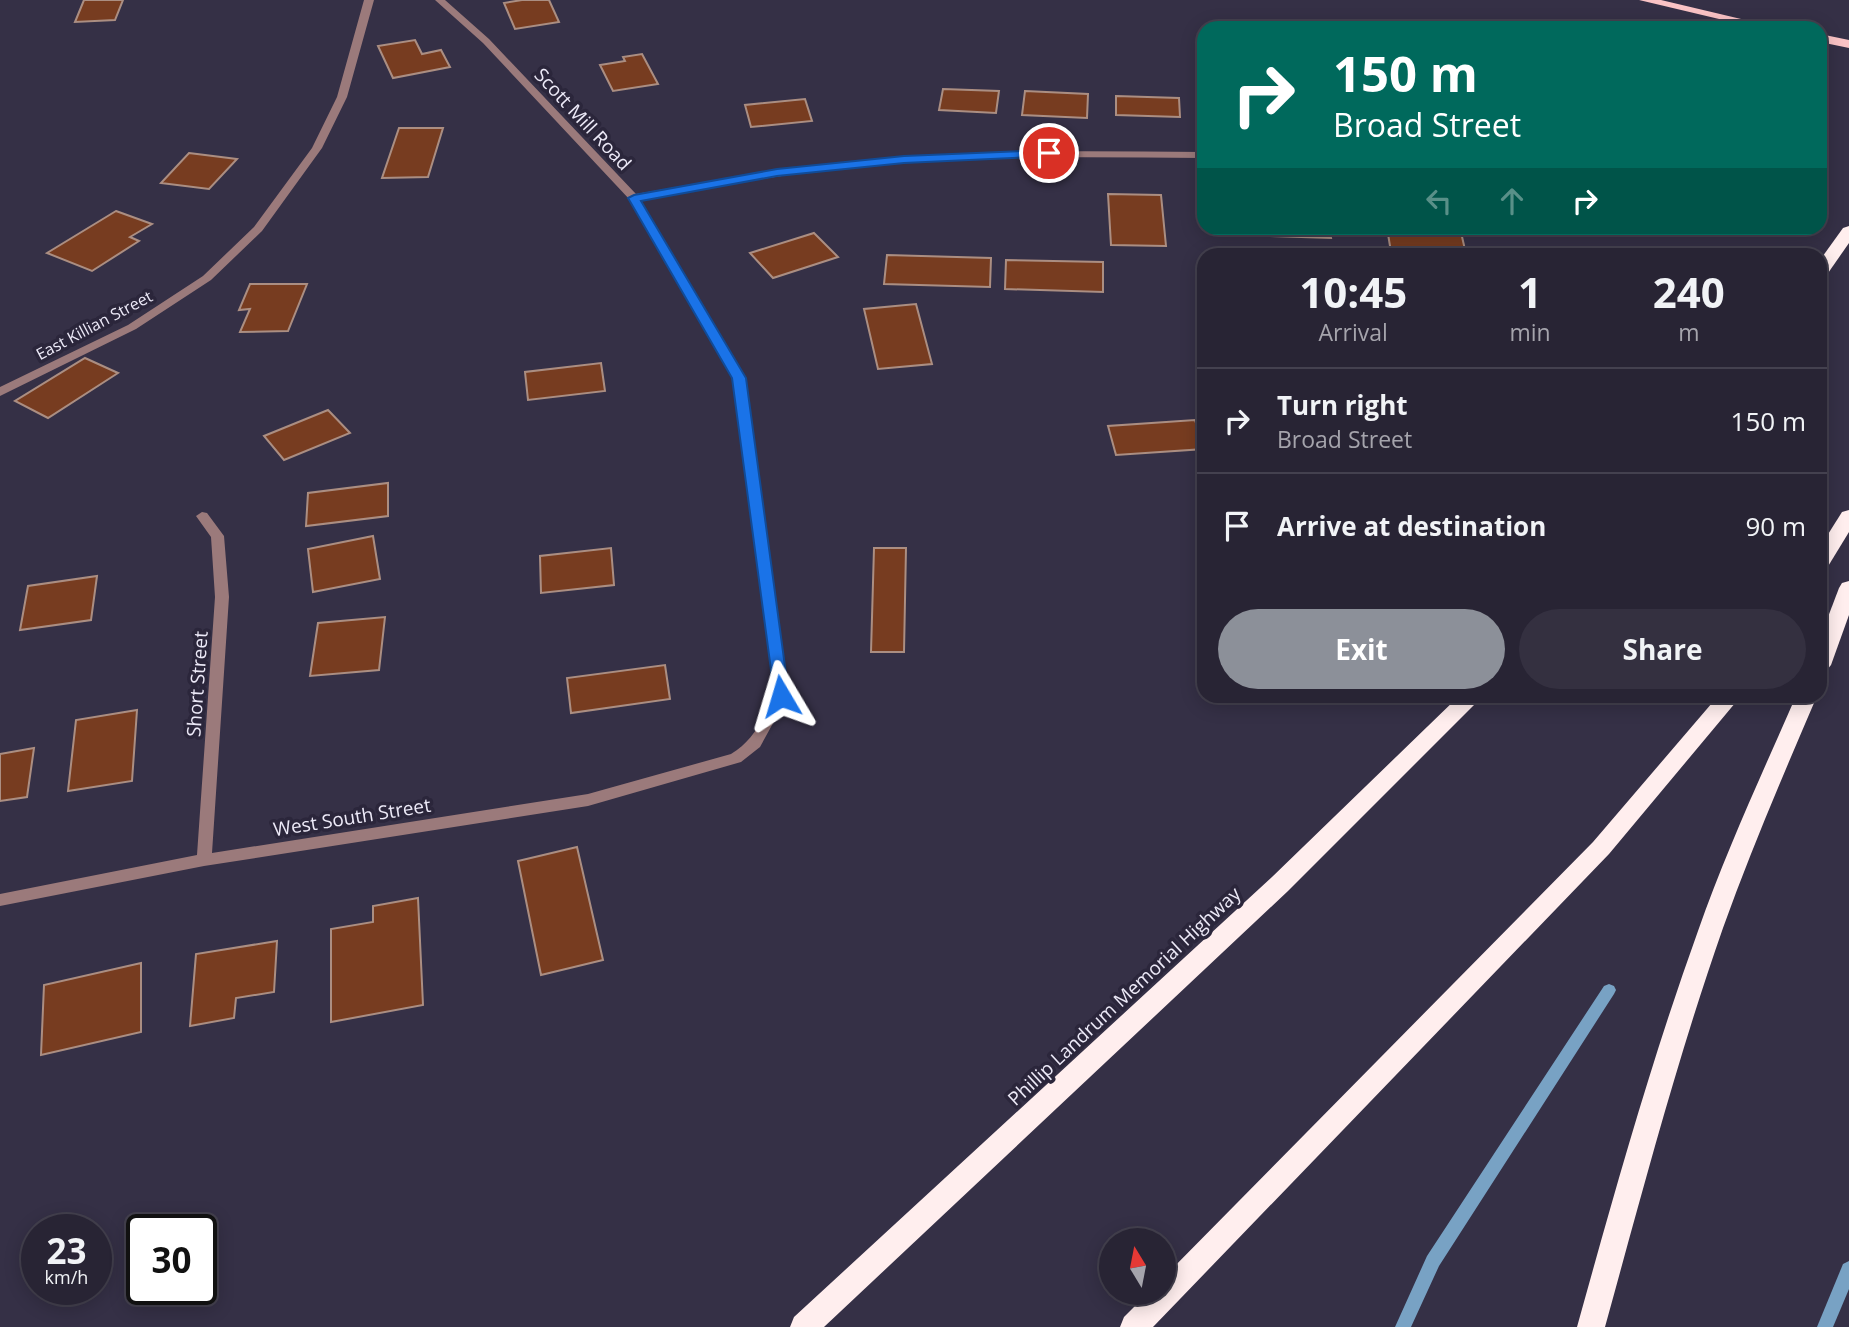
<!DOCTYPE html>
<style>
:root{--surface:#282434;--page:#343040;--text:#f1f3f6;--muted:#a5a4ac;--line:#44414f;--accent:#8c9099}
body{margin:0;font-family:"Open Sans",sans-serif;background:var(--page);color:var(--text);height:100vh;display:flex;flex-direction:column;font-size:26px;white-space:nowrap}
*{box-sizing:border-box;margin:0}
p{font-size:23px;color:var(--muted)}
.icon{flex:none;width:38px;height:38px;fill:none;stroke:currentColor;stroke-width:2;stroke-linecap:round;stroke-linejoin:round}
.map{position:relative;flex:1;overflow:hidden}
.side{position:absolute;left:1197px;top:248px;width:630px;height:455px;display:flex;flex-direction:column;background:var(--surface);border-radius:21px;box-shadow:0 4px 18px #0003,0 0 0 2px var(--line)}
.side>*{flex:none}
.top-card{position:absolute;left:1197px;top:21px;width:630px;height:214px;border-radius:21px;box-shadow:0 4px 18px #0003,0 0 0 2px var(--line);background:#00695c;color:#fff;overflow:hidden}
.needle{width:46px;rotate:350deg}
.tools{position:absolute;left:1099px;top:1228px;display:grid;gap:14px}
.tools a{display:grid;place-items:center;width:77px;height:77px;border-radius:50%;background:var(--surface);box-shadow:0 4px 18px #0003,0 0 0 2px var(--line);font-size:35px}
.speed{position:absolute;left:21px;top:1214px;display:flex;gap:14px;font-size:35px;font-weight:700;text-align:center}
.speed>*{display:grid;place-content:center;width:91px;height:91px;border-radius:50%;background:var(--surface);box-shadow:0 4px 18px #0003,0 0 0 2px var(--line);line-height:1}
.speed small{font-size:18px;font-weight:400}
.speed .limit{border:4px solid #111;border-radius:10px;background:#fff;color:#111}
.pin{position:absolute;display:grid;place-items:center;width:60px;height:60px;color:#fff;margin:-30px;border:4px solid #fff;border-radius:50%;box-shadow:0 2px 7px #0007}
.me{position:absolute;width:77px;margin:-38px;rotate:353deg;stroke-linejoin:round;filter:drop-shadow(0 0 5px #0008)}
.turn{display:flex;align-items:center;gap:24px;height:147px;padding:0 21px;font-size:32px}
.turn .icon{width:91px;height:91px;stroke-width:2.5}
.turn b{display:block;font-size:49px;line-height:60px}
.lanes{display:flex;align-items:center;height:66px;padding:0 21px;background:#0003;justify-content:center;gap:35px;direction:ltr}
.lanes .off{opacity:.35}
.eta{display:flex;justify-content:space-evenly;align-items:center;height:119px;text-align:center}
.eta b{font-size:42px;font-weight:700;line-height:49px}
.button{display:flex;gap:14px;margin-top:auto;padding:14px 21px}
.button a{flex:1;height:80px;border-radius:42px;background:var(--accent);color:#fff;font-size:28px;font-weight:700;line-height:80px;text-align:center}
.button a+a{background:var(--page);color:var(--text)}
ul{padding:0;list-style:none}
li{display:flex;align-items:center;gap:21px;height:105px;padding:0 21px;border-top:2px solid var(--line)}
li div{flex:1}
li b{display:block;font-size:26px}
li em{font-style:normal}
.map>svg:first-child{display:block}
</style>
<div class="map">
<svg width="1849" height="1327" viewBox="0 0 1849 1327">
<rect width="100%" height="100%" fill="#353046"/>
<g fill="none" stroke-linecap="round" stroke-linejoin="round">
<g fill="#78a2c4" fill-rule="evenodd">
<path d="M1609,984l5,2 2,4 -2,4 -175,272 -28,61h-16l32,-71 177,-270z"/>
<path d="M1849,1261v28l-16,38h-16l26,-63z"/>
</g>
</g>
<g fill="#773c20" stroke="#ab8e82" stroke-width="2">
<path d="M84,0h39l-8,20 -40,2z"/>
<path d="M522,0h27l10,22 -44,7 -11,-26z"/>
<path d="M415,40l7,14 19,-4 9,17 -57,11 -15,-32z"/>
<path d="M642,54l16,30 -45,7 -13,-26 25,-4 -2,-4z"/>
<path d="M943,89l56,2 -3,22 -57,-3z"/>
<path d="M1025,91l63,3 -1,24 -65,-3z"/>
<path d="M1116,96l63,2 1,19 -64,-2z"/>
<path d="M805,99l7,22 -61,6 -6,-22z"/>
<path d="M399,128h44l-15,49 -46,1z"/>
<path d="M189,153l48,6 -28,30 -48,-6z"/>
<path d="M1108,194l53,1 5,51 -55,-1z"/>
<path d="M116,211l36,13 -22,13 9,4 -47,30 -45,-18z"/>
<path d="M1240,228h89l2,10 -90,-3z"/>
<path d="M1387,228h73l6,26 -75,-2z"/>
<path d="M814,233l24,24 -65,21 -23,-25z"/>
<path d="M887,255l104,3 -1,29 -106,-3z"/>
<path d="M1006,260l97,2v30l-98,-3z"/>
<path d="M250,284h57l-19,47 -48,1 10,-23 -11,1z"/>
<path d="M916,304l16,60 -54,5 -14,-60z"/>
<path d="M85,358l33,15 -70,45 -33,-17z"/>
<path d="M601,363l4,28 -77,9 -3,-28z"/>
<path d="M328,410l22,23 -66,27 -20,-24z"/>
<path d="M1195,420l9,29 -88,6 -8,-29z"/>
<path d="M388,483v33l-82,10 2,-33z"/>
<path d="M373,536l7,43 -67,13 -5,-43z"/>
<path d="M611,548l3,37 -73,8 -1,-37z"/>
<path d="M874,548h32l-2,104h-33z"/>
<path d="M97,576l-6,44 -71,10 8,-44z"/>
<path d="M385,617l-6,53 -69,6 8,-53z"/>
<path d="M665,665l5,34 -99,14 -4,-35z"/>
<path d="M137,710l-5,71 -64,10 8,-71z"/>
<path d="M34,748l-7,49 -27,4v-47z"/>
<path d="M577,847l26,113 -62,15 -23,-114z"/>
<path d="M418,898l5,107 -92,17v-93l42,-7v-16z"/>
<path d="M277,941l-3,51 -38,6 -2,20 -44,8 6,-72z"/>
<path d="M141,963v69l-100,23 3,-70z"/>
</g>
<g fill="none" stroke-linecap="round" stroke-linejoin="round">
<g fill="#9b7a7b" fill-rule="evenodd">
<path d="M364,0h10l-27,97 -25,51 -60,83 -51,49 -75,49 -136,67v-9l128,-62 75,-49 51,-49 58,-79 25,-51z"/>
<path d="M435,0h10l44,39 147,155c79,-14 158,-28 238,-35 109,-10 220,-8 330,-7v6c-110,-1 -221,-3 -331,7 -78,7 -155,21 -233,35l105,178 43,318 -28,51 -19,15 -153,44 -384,60 -204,40v-12l197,-39 18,-258 -4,-60 -15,-21 6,-4 5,1 17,23 5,61 -17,256 376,-59 143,-40c23,-14 32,-35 43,-58l-41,-318 -103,-178 -147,-157z"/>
</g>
<g fill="#fac3c5" fill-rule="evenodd">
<path d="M1639,0h22l118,28h-22z"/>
<path d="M1820,34l29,6v8l-29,-6z"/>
</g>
<g fill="#fee" fill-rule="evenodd">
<path d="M1849,226v17l-23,33 -6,1v-17l23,-32z"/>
<path d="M1849,510v22l-22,36 -7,2v-23l22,-35z"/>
<path d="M1849,581v34l-18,50 -4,5 -7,2v-34l19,-50 3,-5z"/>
<path d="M1459,696h24l-195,195 -464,436h-34l4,-10 478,-440z"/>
<path d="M1718,696h23l-132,158 -456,473h-33l4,-10 24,-24h16v-16l429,-435z"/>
<path d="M1796,696h21c-33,77 -66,154 -94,232 -46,131 -81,265 -118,399h-28c37,-133 74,-266 121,-396 28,-80 64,-157 98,-235z"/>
</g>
</g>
<path fill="#1a73e8" stroke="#114b97" stroke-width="2" d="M1049,150l4,1v5l-149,7 -127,13 -136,25 105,177 43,318 -2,4h-12l-43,-322 -104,-180 6,-3 143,-26 127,-13z"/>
<g text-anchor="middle" stroke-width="7" stroke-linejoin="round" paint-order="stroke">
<g font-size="16" fill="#ece9f7" stroke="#2b263b">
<text transform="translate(94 325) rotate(-28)" y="6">East Killian Street</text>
</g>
<g font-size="19" fill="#ece9f7" stroke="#2b263b">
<text transform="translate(583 119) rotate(47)" y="7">Scott Mill Road</text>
<text transform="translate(197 684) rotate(-86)" y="7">Short Street</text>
<text transform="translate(352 817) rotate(-9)" y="7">West South Street</text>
<text transform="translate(1124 996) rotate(-43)" y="7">Phillip Landrum Memorial Highway</text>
</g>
</g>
</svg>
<div class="tools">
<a><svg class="needle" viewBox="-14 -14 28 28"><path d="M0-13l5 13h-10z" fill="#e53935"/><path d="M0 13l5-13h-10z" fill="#a5a4ac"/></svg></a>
</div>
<div class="speed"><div>23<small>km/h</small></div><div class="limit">30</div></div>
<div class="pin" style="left:1049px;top:153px;background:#d93025"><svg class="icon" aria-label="arrive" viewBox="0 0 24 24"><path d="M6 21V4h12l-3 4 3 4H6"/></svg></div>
<svg class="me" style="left:781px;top:696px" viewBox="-20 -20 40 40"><path d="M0-17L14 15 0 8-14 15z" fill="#1a73e8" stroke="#fff" stroke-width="4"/></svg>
<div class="top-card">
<div class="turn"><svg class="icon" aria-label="right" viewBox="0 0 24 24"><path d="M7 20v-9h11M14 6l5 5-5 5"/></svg><div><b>150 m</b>Broad Street</div></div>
<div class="lanes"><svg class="icon off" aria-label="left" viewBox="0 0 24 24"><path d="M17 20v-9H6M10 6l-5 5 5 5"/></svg><svg class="icon off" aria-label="ahead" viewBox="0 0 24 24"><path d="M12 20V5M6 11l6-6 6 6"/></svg><svg class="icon" aria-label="right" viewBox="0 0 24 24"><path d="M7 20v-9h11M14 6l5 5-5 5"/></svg></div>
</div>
<section class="side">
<div class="eta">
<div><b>10:45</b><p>Arrival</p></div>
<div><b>1</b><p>min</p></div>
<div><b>240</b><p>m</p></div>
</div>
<ul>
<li><svg class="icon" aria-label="right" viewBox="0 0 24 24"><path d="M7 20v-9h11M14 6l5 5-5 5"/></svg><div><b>Turn right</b><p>Broad Street</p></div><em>150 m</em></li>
<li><svg class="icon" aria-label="arrive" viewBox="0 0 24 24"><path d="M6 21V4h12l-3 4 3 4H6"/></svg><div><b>Arrive at destination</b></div><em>90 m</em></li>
</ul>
<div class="button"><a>Exit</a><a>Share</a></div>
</section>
</div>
